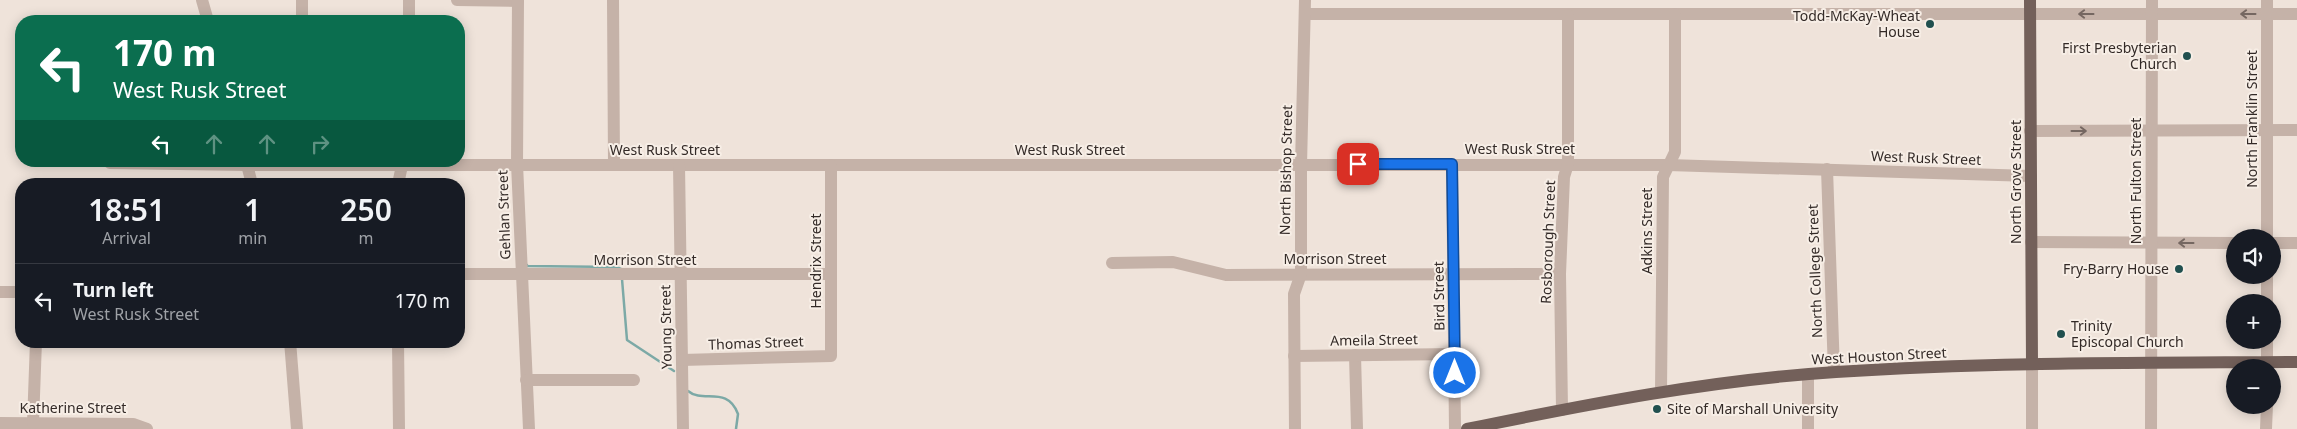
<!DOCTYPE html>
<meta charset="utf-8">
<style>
:root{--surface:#171b24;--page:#242831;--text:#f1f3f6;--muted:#9ea1a6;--line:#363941}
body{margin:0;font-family:"Noto Sans",sans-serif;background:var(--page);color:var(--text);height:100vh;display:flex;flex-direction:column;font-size:19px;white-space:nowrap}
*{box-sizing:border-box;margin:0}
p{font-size:16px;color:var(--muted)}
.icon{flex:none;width:28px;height:28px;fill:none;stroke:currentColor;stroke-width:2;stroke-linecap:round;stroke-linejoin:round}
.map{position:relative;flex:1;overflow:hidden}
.drawer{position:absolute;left:15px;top:178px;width:450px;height:170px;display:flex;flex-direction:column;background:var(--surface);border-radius:20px;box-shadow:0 2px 12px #0003}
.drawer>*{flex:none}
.guide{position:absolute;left:15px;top:15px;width:450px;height:152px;border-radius:20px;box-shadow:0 2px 12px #0003;background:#0b6e4f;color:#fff;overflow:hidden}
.controls{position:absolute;left:2226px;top:229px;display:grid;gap:10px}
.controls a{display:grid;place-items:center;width:55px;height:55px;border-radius:50%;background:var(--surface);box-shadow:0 2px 12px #0003;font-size:25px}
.pin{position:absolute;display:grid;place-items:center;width:42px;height:42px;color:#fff;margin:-21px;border-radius:10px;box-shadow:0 2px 8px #0006}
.me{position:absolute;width:55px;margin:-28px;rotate:0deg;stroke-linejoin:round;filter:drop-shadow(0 0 4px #0008)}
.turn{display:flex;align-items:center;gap:18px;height:105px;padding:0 15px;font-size:22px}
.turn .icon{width:65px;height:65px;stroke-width:2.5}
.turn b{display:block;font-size:35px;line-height:42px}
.lanes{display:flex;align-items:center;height:48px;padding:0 15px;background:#0003;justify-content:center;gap:25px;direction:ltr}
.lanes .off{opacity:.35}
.eta{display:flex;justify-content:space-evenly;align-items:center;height:85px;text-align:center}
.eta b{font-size:30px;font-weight:600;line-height:35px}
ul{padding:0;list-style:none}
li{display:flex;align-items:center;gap:15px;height:75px;padding:0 15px;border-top:1px solid var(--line)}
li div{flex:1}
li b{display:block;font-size:19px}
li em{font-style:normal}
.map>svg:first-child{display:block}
</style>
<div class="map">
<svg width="2297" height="429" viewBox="0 0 2297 429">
<rect width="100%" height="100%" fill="#efe3da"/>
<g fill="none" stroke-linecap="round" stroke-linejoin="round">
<g stroke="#7ca9a6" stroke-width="2.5">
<path d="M527,265v1l89,1 5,2"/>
<path d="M622,279l5,61 47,31"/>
<path d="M688,391c15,13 39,-6 50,23l-2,15"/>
</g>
<g stroke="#c5b2a8" stroke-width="12">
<path d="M202,0l6,21"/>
<path d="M457,0l61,1"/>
<path d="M518,0l-1,164 12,265"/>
<path d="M613,0l1,165"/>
<path d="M1305,14h992"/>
<path d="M302,21v-21"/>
<path d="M409,21v-21"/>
<path d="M2030,131l267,-1"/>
<path d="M246,161l6,23"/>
<path d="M110,163l137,2h1421l363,11"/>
<path d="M1452,164l3,265"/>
<path d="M679,165l4,264"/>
<path d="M1827,169l7,203"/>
<path d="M398,184l5,-23"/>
<path d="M2267,238v-238"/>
<path d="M2031,242l204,1"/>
<path d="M2272,243h25"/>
<path d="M1112,263l61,-1 53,13 334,-1"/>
<path d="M459,274h372"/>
<path d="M0,292h21"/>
<path d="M2267,302v-27"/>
<path d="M290,341l7,88"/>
<path d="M398,341l1,88"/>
<path d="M1355,355l2,74"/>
<path d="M1294,356l161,-2"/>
<path d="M682,360l149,-4v-191"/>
<path d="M2032,363v66"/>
<path d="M2267,368v-28"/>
<path d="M1808,375v54"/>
<path d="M526,380h108"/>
<path d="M1661,392l2,-215 12,-25v-138"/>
<path d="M1562,410l-2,-136 4,-97 4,-13v-149"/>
<path d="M0,423l133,1 14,5"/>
<path d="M33,423l3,-82"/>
<path d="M1295,429l-1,-135 7,-20v-109l4,-165"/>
<path d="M2151,429l1,-429"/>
<path d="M2266,429l1,-24"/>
</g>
<g stroke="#73605a" stroke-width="12">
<path d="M2030,0l2,363"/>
<path d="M1467,429c121,-25 244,-49 369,-57 153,-10 307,-9 461,-10"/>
</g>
</g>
<defs><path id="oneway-shaft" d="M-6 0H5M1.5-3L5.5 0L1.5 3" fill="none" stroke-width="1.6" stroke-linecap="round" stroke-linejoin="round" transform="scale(1.25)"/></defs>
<g stroke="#756761">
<use href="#oneway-shaft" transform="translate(2086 14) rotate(-180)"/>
<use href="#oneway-shaft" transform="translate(2248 14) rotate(-180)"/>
<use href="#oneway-shaft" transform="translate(2079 131)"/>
<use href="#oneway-shaft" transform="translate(2186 243) rotate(-180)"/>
</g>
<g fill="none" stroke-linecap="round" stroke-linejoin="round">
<g stroke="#114b97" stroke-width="12">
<path id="route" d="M1358,164h94l3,209"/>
</g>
<use href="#route" stroke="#1a73e8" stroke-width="9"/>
</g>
<g fill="#21504f" stroke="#f7eee6" stroke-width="2">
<circle cx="1930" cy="24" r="5"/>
<circle cx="2187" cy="56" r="5"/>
<circle cx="2179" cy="269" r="5"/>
<circle cx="2061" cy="334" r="5"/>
<circle cx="1657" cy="409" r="5"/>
</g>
<g text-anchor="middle" stroke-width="4" stroke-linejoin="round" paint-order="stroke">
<g font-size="14" fill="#332a27" stroke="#f7eee6" text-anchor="end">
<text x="1920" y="21">Todd-McKay-Wheat<tspan x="1920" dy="16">House</tspan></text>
<text x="2177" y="53">First Presbyterian<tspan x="2177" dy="16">Church</tspan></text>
<text x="2169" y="274">Fry-Barry House</text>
<text x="2071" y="331" text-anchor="start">Trinity<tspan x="2071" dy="16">Episcopal Church</tspan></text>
<text x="1667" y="414" text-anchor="start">Site of Marshall University</text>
</g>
<g font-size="14" fill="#332a27" stroke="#f7eee6">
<text transform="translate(2252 119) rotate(-90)" y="5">North Franklin Street</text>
<text x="1520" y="154">West Rusk Street</text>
<text x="665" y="155">West Rusk Street</text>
<text x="1070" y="155">West Rusk Street</text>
<text transform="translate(1926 158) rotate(2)" y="5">West Rusk Street</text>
<text transform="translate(1286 170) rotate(-89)" y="5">North Bishop Street</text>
<text transform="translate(2136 181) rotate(-90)" y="5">North Fulton Street</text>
<text transform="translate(2016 182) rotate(-90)" y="5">North Grove Street</text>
<text transform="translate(504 215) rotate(-92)" y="5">Gehlan Street</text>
<text transform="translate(1647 231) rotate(-90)" y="5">Adkins Street</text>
<text transform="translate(1548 242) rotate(-88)" y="5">Rosborough Street</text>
<text x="1335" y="264">Morrison Street</text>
<text x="645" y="265">Morrison Street</text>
<text transform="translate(816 261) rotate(-90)" y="5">Hendrix Street</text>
<text transform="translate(1815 271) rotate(-92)" y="5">North College Street</text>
<text transform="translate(1439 296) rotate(-91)" y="5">Bird Street</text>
<text transform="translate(666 327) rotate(-91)" y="5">Young Street</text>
<text transform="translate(1374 340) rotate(-1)" y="5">Ameila Street</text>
<text transform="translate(756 343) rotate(-2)" y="5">Thomas Street</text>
<text transform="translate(1879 356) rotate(-3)" y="5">West Houston Street</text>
<text x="73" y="413">Katherine Street</text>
</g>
</g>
</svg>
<div class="controls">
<a><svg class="icon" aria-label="sound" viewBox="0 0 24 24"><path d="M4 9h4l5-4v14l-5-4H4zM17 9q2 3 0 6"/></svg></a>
<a>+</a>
<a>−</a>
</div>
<div class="pin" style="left:1358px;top:164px;background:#d93025"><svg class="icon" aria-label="arrive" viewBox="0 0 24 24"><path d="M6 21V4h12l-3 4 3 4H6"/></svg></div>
<svg class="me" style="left:1455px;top:373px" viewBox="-20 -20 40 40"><circle r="17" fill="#1a73e8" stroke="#fff" stroke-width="3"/><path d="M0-11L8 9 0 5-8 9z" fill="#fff"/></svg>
<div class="guide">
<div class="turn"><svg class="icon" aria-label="left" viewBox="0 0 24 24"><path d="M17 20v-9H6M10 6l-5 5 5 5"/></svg><div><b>170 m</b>West Rusk Street</div></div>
<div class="lanes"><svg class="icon" aria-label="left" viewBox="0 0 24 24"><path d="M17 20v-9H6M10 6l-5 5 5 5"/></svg><svg class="icon off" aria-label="ahead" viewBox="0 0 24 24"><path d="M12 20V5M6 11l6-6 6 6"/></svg><svg class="icon off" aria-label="ahead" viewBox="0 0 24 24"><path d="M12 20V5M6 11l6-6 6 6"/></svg><svg class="icon off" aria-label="right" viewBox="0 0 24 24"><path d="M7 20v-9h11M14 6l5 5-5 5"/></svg></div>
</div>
<section class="drawer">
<div class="eta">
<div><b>18:51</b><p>Arrival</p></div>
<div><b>1</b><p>min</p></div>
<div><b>250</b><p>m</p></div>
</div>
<ul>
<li><svg class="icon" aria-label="left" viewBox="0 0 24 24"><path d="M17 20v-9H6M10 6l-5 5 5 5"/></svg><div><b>Turn left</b><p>West Rusk Street</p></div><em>170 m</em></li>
</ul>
</section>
</div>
